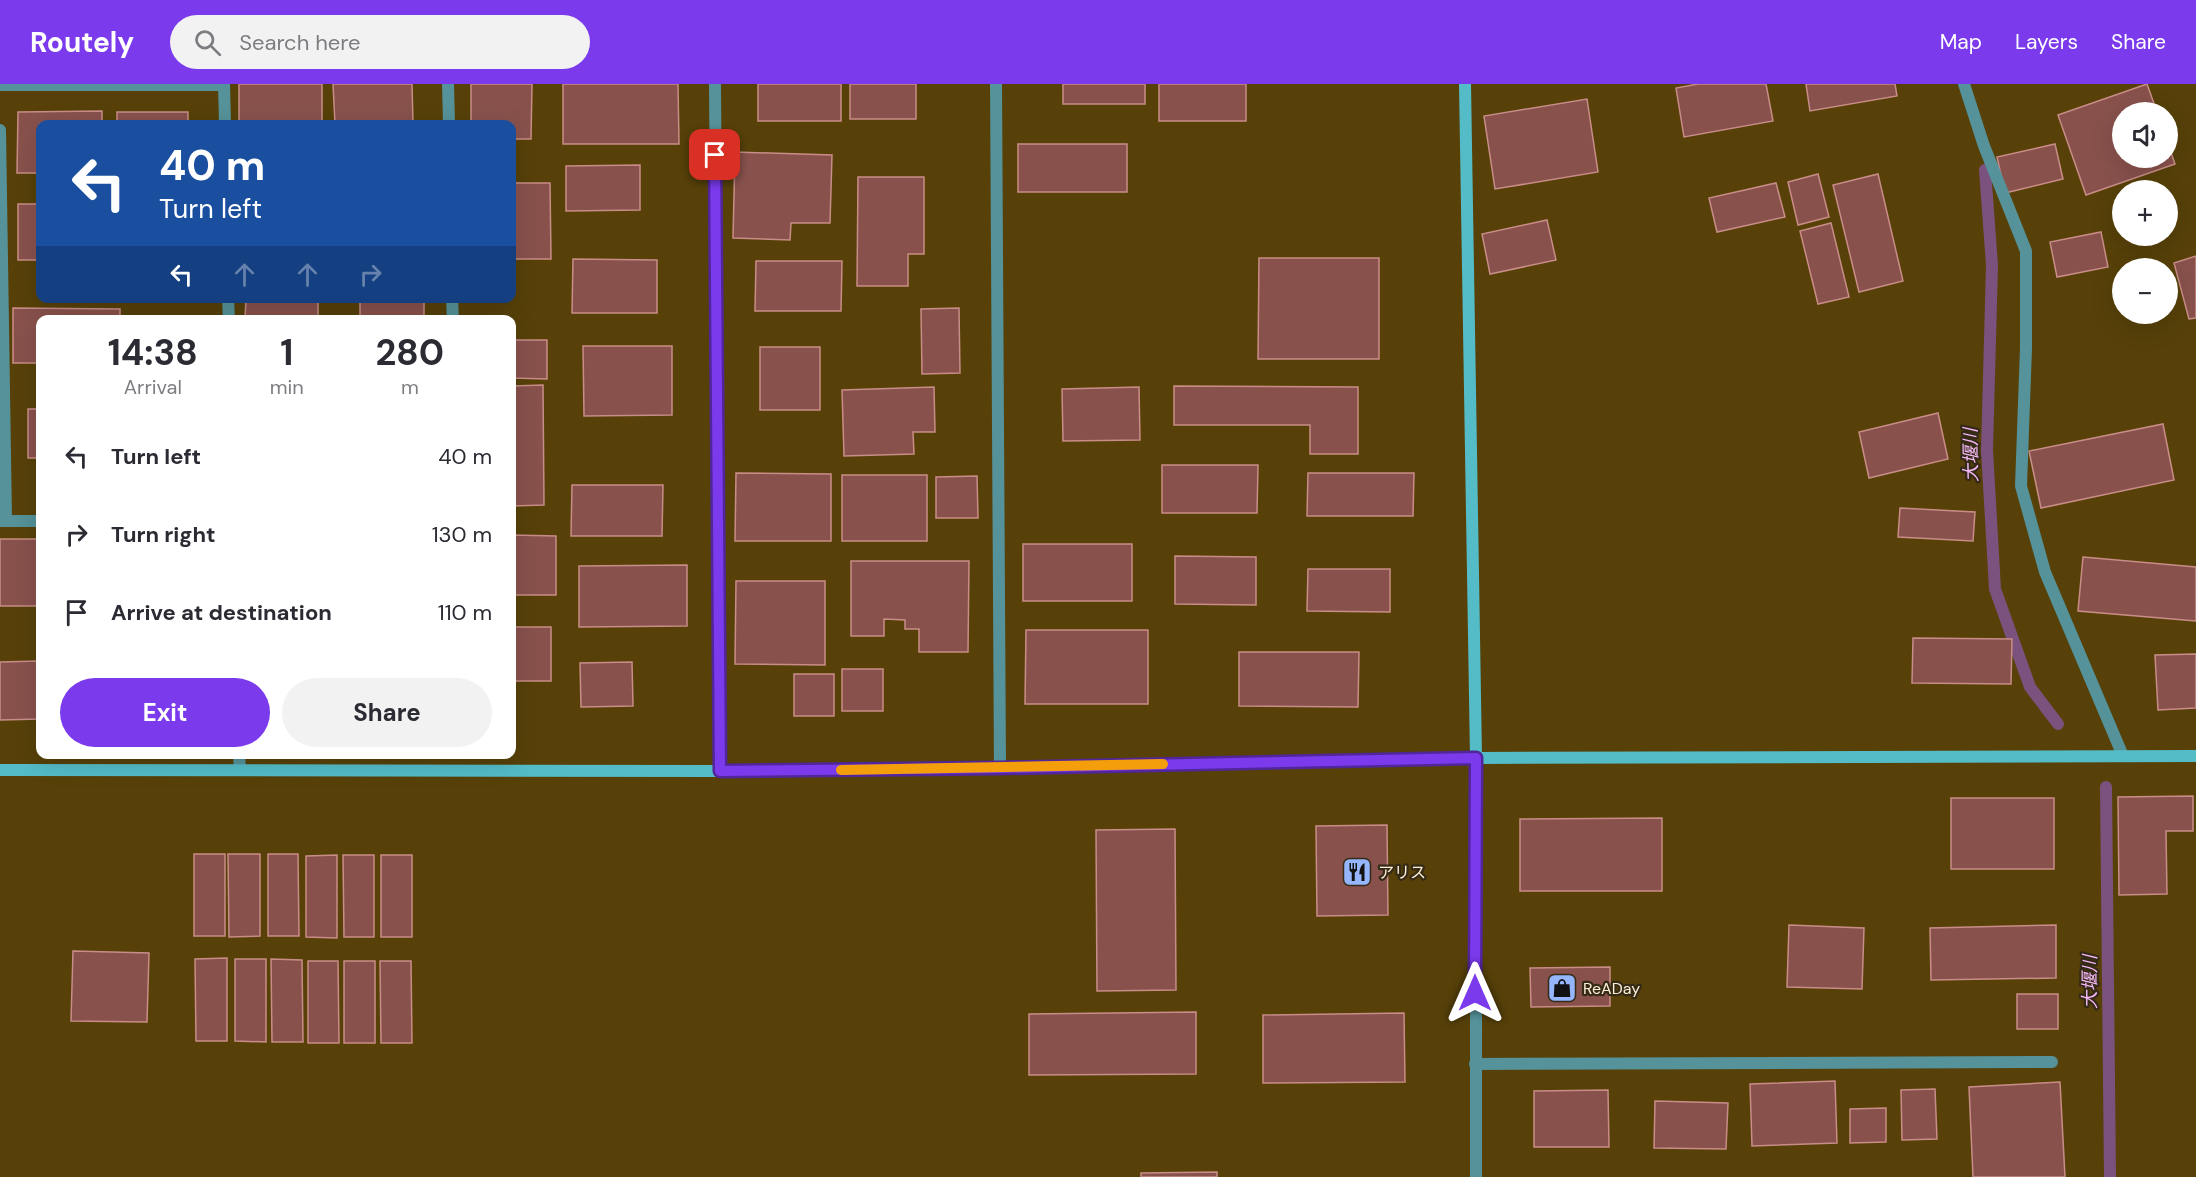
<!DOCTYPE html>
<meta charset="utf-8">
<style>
:root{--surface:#fff;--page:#f2f2f3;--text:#2b2b33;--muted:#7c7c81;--accent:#7c3aed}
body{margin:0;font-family:"DM Sans","Noto Sans JP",sans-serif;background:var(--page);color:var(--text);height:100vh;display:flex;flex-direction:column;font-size:22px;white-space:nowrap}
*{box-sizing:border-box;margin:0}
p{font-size:20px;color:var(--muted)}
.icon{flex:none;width:33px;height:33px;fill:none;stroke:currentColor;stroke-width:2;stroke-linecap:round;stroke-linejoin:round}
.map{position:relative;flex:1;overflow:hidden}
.panel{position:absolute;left:36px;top:231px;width:480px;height:444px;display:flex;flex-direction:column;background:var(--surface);border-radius:12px;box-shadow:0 6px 24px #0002}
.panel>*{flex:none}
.top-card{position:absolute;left:36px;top:36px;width:480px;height:183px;border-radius:12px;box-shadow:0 6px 24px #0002;background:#1a4fa0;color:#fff;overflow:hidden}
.tools{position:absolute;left:2112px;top:18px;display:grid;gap:12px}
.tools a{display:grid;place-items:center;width:66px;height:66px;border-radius:50%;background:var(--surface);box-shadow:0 6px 24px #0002;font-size:30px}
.pin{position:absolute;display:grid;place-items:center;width:51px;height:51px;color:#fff;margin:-26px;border-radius:12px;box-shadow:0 3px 9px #0006}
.me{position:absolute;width:66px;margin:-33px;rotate:0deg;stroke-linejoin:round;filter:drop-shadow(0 0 4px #0008)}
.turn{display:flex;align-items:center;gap:21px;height:126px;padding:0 24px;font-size:27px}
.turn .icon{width:78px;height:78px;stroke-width:2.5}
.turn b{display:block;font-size:42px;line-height:51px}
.lanes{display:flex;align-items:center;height:57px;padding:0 24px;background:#0003;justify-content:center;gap:30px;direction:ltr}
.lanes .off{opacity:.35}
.eta{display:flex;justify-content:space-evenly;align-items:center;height:102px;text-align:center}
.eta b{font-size:36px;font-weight:700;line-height:42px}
.cta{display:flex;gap:12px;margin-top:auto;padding:12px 24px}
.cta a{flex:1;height:69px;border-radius:36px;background:var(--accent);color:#fff;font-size:24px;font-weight:700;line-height:69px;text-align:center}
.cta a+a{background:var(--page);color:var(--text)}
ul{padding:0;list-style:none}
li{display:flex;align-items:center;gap:18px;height:78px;padding:0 24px}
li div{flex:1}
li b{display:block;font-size:22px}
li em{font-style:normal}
header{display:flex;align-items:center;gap:36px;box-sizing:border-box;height:84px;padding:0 30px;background:var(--accent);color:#fff}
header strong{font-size:28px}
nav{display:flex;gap:33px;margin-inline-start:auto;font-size:21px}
.search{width:420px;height:54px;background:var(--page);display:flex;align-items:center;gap:15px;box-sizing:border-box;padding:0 21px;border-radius:33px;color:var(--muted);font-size:22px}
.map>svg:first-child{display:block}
</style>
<header>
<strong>Routely</strong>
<div class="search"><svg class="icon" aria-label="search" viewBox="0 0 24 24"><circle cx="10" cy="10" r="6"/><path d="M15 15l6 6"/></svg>Search here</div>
<nav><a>Map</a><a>Layers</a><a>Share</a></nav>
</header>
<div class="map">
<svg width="2196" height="1093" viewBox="0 0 2196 1093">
<rect width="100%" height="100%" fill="#574109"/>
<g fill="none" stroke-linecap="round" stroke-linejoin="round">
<g stroke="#7b527d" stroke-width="12">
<path d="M1985,86l7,95 -5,185 8,139 35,98 28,37"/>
<path d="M2106,703l4,390"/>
</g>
</g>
<g fill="#88514c" stroke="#c98d87" stroke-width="1.5">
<rect x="239" y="0" width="83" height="40"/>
<path d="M333,0h79l1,39 -78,1z"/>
<path d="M471,0h61l-1,55h-19v-15h-41z"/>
<path d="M563,0h115l1,60h-116z"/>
<rect x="758" y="0" width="83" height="37"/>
<rect x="850" y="0" width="66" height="35"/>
<rect x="1063" y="0" width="82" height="20"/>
<rect x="1159" y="0" width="87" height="37"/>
<path d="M1698,0h68l7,37 -89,16 -8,-49z"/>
<path d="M1806,0h89l2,12 -87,15z"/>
<path d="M2147,0l10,28h-35v46h46v-14l7,20 -89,31 -28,-80z"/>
<path d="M1587,15l11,73 -103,17 -11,-73z"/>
<path d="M102,27v13h-62v49h-23l1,-61z"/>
<rect x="117" y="28" width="71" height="12"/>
<rect x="1018" y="60" width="109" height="48"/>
<path d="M2055,60l8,35 -58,14 -8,-36z"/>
<path d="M735,68l97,3 -2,68h-39l-1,17 -57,-2z"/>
<path d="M640,81v45l-74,1v-45z"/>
<path d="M1818,90l11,43 -31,8 -10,-43z"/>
<path d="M1878,90l25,107 -44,11 -26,-107z"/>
<path d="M858,93h66v77h-16v32h-51z"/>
<path d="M512,99h38l1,76h-37z"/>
<path d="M1776,99l9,34 -68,15 -8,-34z"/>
<rect x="18" y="120" width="22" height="56"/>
<path d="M1547,136l9,40 -66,14 -8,-40z"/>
<path d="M1831,139l18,74 -31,7 -18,-73z"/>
<path d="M2101,148l7,35 -51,10 -7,-35z"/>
<path d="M2196,172v62l-7,1 -15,-56z"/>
<path d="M1259,174h120v101h-121z"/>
<path d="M573,175l84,1v53h-85z"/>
<path d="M756,177h86l-1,50h-86z"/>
<path d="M246,214h72v22h-73z"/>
<rect x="360" y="217" width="64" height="19"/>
<path d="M13,224l107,1v11h-80v43h-27z"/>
<path d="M959,224l1,65 -38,1 -1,-65z"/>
<path d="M512,256h35v39l-35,-1z"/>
<path d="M583,262h89v69l-88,1z"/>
<rect x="760" y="263" width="60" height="63"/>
<path d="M543,301l1,120 -32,1v-120z"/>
<path d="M1174,302l184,1v67h-48v-29h-136z"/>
<path d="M934,303l1,45h-22l1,22 -70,2 -2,-66z"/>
<path d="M1139,303l1,53 -77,1 -1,-52z"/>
<rect x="28" y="325" width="12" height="49"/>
<path d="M1938,329l10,46 -79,19 -10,-46z"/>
<path d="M2163,340l11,56 -133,28 -12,-57z"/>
<path d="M1162,381h96l-1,48h-95z"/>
<path d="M736,389l95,1v67h-96z"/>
<path d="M1308,389h106l-1,43h-106z"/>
<rect x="842" y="391" width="85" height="66"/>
<path d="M977,392l1,42h-42v-41z"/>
<path d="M572,401h91l-1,51h-91z"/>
<path d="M1900,424l75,4 -2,29 -75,-4z"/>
<path d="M512,451l44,1v59h-44z"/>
<rect x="0" y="455" width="40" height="67"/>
<rect x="1023" y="460" width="109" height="57"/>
<path d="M1175,472l81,1v48l-81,-1z"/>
<path d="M2083,473l113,10v54l-118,-10z"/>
<path d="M851,477h118l-1,91h-49v-23h-14v-9l-21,-1v17h-33z"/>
<path d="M687,481v61l-108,1v-61z"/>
<path d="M1308,485h82v43l-83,-1z"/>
<path d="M736,497h89v84l-90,-1z"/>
<rect x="512" y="543" width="39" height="54"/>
<path d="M1026,546h122v74h-123z"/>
<path d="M1913,554l99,1 -1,45 -99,-1z"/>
<path d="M1239,568h120l-1,55 -119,-1z"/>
<path d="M2196,570v54l-38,2 -3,-55z"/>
<path d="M40,577v58l-40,1v-58z"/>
<path d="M632,578l1,44 -52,1 -1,-44z"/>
<rect x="842" y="585" width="41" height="42"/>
<rect x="794" y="590" width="40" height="42"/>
<path d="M2193,712v35h-27l1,63 -48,1 -1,-98z"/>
<rect x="1951" y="714" width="103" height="71"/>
<path d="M1662,734v73h-142v-72z"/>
<path d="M1387,741l1,90 -71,1 -1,-90z"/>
<path d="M1175,745l1,161 -79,1 -1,-161z"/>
<rect x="194" y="770" width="31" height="82"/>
<path d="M228,770h32v82l-31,1z"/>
<path d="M268,770h30l1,82h-31z"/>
<path d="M337,771v83l-31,-1v-81z"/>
<path d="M343,771h31v82h-30z"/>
<rect x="381" y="771" width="31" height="82"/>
<path d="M1789,841l75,3 -2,61 -75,-2z"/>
<path d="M2056,841v53l-125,2 -1,-52z"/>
<path d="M73,867l76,2 -2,69 -76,-1z"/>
<path d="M227,874v83h-31l-1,-82z"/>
<path d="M235,875h31v83l-31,-1z"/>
<path d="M271,875l31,1 1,82h-31z"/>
<path d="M308,877h30l1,82h-31z"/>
<rect x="344" y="877" width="31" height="82"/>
<path d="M380,877h31l1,82h-31z"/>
<path d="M1610,883v39l-79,1 -1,-39z"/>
<rect x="2017" y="910" width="41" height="35"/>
<path d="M1196,928v62l-167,1v-61z"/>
<path d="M1404,929l1,69 -142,1v-68z"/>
<path d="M1835,997l2,62 -85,3 -2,-62z"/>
<path d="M2060,998l5,95h-92l-4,-90z"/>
<path d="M1935,1005l2,50 -35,1 -1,-50z"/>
<path d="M1608,1006l1,57h-75v-56z"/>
<path d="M1655,1017l73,2 -2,46 -72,-1z"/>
<path d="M1886,1024v34l-36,1v-34z"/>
<path d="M1217,1088v5h-76v-4z"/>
</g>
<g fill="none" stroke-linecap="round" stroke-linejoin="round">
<g stroke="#559299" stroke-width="12">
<path d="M224,0l1,40"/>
<path d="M448,0l1,40"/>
<path d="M715,0l5,687"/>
<path d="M996,0l4,684"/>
<path d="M1964,0l20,62 42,105v97l-5,138 24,86 78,184"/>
<path d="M0,1h224"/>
<path d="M0,46l6,391h-6"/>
<path d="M228,214l1,22"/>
<path d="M452,214l1,22"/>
<path d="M1475,980l577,-2"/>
</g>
<g stroke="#559299" stroke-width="12">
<path d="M6,437h34"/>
<path d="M239,670l1,16"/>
<path d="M1476,1093v-419"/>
</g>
<g stroke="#54bcc7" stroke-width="12">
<path d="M1465,0l11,674"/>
<path d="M0,686l720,1 280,-3 476,-10 720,-2"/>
</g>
</g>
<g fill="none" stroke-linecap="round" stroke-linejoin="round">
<g stroke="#51269a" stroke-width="15">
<path id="route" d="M715,71l5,616 280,-3 476,-10 -1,235"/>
</g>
<use href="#route" stroke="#7c3aed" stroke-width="10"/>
<path stroke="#f59e0b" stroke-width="10" d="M841,686l322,-6"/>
</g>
<defs>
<g id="restaurant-square" transform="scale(1.5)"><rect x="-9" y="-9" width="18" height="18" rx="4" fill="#95b6fd" stroke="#342a15"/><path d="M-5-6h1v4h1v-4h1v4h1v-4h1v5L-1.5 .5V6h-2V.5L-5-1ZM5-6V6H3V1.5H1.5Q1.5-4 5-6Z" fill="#111"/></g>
<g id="shop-square" transform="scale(1.5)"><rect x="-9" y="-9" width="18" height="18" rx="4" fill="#95b6fd" stroke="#342a15"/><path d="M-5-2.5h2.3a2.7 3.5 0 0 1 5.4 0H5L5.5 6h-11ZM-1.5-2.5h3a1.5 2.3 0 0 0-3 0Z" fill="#111"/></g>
</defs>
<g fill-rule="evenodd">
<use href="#restaurant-square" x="1357" y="788"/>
<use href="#shop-square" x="1562" y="904"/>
</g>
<g text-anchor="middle" stroke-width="4.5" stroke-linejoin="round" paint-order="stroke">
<g font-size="16" fill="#fcefd5" stroke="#342a15" text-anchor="start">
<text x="1378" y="794">アリス</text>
<text x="1583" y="910">ReADay</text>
</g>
<g font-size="18" font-style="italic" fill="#f8bafc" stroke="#342a15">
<text transform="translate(1971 371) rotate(-91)" y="6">大堰川</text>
<text transform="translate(2090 898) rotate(-90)" y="6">大堰川</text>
</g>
</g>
</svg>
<div class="tools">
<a><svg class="icon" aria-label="sound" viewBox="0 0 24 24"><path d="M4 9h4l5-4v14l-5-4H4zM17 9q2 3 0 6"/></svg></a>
<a>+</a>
<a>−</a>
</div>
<div class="pin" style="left:715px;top:71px;background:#d93025"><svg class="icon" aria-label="arrive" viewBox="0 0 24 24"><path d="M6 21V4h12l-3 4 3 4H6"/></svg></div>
<svg class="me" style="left:1475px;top:909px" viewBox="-20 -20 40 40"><path d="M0-17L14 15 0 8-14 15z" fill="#7c3aed" stroke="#fff" stroke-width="4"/></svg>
<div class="top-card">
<div class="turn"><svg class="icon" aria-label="left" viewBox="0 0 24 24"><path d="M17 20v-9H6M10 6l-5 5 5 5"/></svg><div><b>40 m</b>Turn left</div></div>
<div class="lanes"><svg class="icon" aria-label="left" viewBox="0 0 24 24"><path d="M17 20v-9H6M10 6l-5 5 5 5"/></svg><svg class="icon off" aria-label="ahead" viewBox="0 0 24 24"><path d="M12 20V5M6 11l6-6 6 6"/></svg><svg class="icon off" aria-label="ahead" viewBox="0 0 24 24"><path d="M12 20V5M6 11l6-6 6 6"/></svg><svg class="icon off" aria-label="right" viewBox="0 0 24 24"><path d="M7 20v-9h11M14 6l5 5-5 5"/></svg></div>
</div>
<section class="panel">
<div class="eta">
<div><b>14:38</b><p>Arrival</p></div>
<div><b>1</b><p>min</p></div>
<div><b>280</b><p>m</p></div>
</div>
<ul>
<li><svg class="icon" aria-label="left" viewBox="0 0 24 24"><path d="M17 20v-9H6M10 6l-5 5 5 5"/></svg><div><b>Turn left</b></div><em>40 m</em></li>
<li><svg class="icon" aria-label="right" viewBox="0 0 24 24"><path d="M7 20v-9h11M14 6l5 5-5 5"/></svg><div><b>Turn right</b></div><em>130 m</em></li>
<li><svg class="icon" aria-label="arrive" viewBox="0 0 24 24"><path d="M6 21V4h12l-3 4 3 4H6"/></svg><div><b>Arrive at destination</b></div><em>110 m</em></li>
</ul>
<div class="cta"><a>Exit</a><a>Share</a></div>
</section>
</div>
